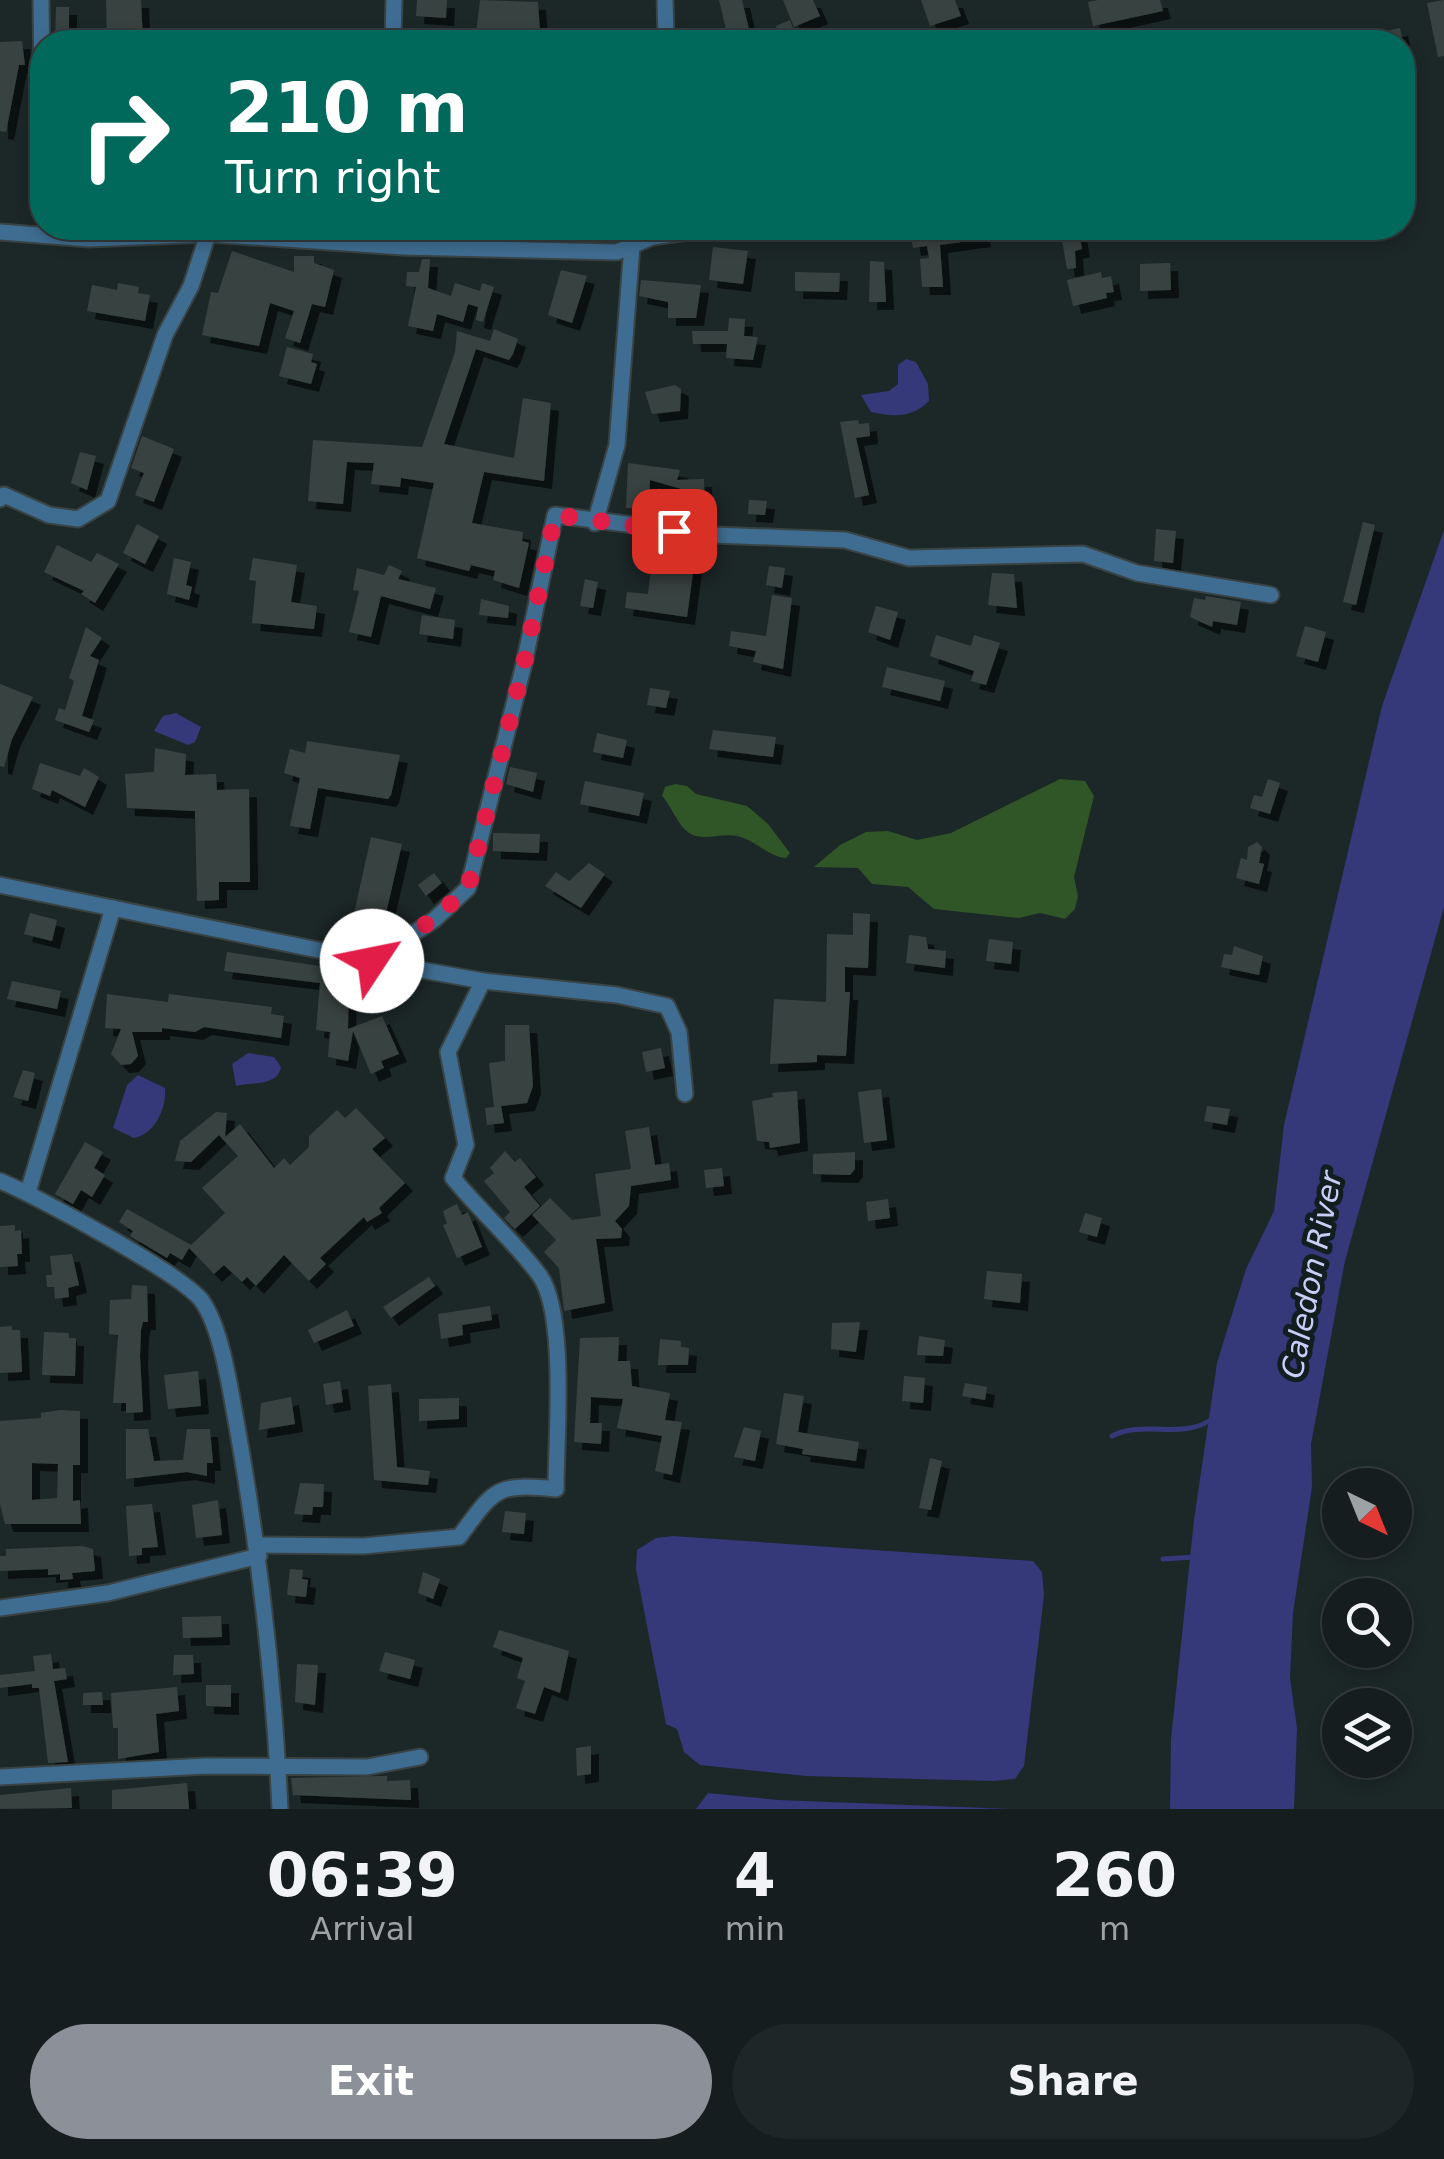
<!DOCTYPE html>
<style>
:root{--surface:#151d1e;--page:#1e2627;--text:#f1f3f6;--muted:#9da2a4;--line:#343b3c;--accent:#8c9099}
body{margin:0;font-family:"DejaVu Sans",sans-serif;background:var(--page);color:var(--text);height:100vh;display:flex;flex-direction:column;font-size:38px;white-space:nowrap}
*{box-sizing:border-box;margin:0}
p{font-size:32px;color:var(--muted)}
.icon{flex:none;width:55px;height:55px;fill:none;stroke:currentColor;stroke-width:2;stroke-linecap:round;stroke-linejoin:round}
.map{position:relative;height:1809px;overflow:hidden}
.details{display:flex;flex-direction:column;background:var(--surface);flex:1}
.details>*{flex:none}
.banner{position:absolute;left:30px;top:30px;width:1385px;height:210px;border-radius:40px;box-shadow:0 5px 15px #0003,0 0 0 2px var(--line);background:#00695c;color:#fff;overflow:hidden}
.needle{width:65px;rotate:137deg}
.controls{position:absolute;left:1322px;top:1468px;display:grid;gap:20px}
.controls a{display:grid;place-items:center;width:90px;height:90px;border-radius:50%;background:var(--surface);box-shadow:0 5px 15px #0003,0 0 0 2px var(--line);font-size:50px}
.pin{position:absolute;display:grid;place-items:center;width:85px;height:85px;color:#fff;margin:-42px;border-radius:20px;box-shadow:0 5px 15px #0006}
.me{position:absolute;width:110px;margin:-55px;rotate:56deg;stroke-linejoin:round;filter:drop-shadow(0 0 8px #0008)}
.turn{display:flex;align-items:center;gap:35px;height:210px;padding:0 30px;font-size:45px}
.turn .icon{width:130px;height:130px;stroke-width:2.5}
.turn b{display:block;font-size:70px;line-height:85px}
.eta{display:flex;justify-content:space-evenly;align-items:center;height:170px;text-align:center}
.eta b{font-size:60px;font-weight:600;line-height:70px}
.primary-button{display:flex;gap:20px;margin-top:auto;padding:20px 30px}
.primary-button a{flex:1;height:115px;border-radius:60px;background:var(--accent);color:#fff;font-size:40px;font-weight:600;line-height:115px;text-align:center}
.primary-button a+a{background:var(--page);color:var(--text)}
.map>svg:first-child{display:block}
</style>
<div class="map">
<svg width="1444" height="1809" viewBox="0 0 1444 1809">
<defs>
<filter id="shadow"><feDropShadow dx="8" dy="8" stdDeviation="0" flood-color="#0009"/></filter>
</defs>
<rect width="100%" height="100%" fill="#1c2728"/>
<g fill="#305627">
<path d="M1060,779l25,2 9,15 -20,81 4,19 -3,13 -10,10 -25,-6 -21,5 -85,-9 -26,-22 -36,-3 -14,-16 -44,-1 26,-22 26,-13 22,-1 29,9 34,-7z"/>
<path d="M675,784l12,2 9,8 51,12 21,18 22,29 -4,5c-17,-1 -31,-18 -49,-22 -14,-3 -34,5 -46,-2 -14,-8 -18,-26 -29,-38l3,-9z"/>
</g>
<g fill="#353879">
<path d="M906,359l10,3 12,22 1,17c-17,17 -35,16 -58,11l-10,-17 28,-4 9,-7v-19z"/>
<path d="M1444,530v377l-99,354 -34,183 1,43 -19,126 -3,65 7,50 -3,81h-124l1,-70 23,-219 23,-157 29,-94 28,-58 10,-86 98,-419z"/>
<path d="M176,713l25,14 -6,15 -7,3 -34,-14 9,-15z"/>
<path d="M248,1053l26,4 7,10c-3,19 -28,15 -45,19l-4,-22z"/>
<path d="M138,1075l27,13c2,19 -10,46 -31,50l-21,-10 14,-43z"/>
<path d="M673,1536l360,25 9,11 2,23 -20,171 -9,13 -22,2 -187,-5 -106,-11 -16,-13 -7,-23 -11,-5 -30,-155 1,-19 19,-12z"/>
<path d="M708,1793l70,7 234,9h-316z"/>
</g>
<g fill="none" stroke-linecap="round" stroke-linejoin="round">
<g stroke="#353879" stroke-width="5">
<path d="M1112,1436c31,-16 68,3 97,-15"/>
<path d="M1163,1559l32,-2"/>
</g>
</g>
<g fill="#38433f" fill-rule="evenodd" filter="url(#shadow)">
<path d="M106,0h35l2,42h-36z"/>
<path d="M417,0h30l-1,18 -30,-2z"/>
<path d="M480,0l58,2 2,29 -33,-2v5l-13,-2v10h-19z"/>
<path d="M719,0h23l10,42h-23z"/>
<path d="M783,0h30l7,16 -26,11z"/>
<path d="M921,0h34l6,16 -31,10z"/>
<path d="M1098,0h62l3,11 -70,15 -5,-24z"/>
<path d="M1444,0v56l-6,1 -11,-54z"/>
<path d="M56,7h13v35h-14z"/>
<path d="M790,20l5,14 -14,6 -5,-14z"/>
<path d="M1400,28l3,14h-45v-5z"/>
<path d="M22,41l3,24h-6l-13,67 -6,-1v-89z"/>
<path d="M981,228l2,11 -43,6 3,42h-21l-2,-28 9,-1 -2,-12 -14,2 -2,-11z"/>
<path d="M1060,228l19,4 3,17 -7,2 1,17 -9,1z"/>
<path d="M713,247l35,4 -5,33 -34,-4z"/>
<path d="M232,251l62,21v-16h20v7l20,7 -9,37 -13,-3 -12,39 -15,-5 9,-27 -24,-8 -11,43 -57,-11 9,-43 7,1z"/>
<path d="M422,259h8l-2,29 23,8 4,-13 25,8 2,-8 12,4 -11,35 -7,-2 2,-13 -10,-3 -5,18 -26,-8 -4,17 -25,-5 8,-39 -10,-1 1,-14h12z"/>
<path d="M870,261l14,1 2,40h-17z"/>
<path d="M1170,263l1,27 -31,1v-27z"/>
<path d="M561,270l26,6 -15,47 -24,-8z"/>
<path d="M795,272l45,1 -1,19 -44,-1z"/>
<path d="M1101,272l1,6 9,-2 3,16 -8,1 1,5 -34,8 -6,-26z"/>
<path d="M641,280l60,5 -5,33h-28v-16l-29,-6z"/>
<path d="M118,283l21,4 -1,6 12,2 -5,26 -58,-10 5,-26 25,5z"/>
<path d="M729,318l16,1 -1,17 14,1 -5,23 -27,-2 1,-14h-34l-1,-13h36z"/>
<path d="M494,329l24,10 -5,15 -4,6 -33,-11 -32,95 70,14 9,-60 28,5 -7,78 -60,-9 -12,51 51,9 -1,9 7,2 -10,45 -26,-8 2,-9 -24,-6 -2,6 -52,-13 17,-75 -33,-5 -1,9 -29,-3 3,-21 -27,-1 -4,42 -35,-3 5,-61 109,7 33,-95 2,-21 33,10z"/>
<path d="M287,347l26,7 -2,8 6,2 -6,20 -32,-8z"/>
<path d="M675,385l6,4 -1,22 -28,3 -7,-22z"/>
<path d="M858,420l1,4 10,-1 1,13 -14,2 13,57 -14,3 -15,-76z"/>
<path d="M142,436l32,13 -20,53 -19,-7 9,-22 -13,-5z"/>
<path d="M80,452l16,4 -9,34 -16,-7z"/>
<path d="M628,463l52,7 -3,10 27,-1 1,36h-13v-23l-42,-12 -1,28h-23z"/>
<path d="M749,500l18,1 -2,14 -17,-1z"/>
<path d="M1363,522l12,3 -19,80 -13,-3z"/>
<path d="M137,524l22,12 -14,28 -22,-11z"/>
<path d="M1156,529l20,2 -3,32 -19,-2z"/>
<path d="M57,545l34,17 6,-9 22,11 -24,39 -14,-9 3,-3 -40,-19z"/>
<path d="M654,545l12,1 -1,8 30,4 -8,59 -62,-9 2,-16 21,2z"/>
<path d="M174,558l17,4 -5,23 6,2 -3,13 -22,-6z"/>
<path d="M253,558l44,7 -6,37 26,4 -3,23 -62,-6 4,-42 -7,-1z"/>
<path d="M389,565l13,6 -4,8 38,9 -6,21 -49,-13 -10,41 -22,-5 10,-41 -6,-1 4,-22 27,7z"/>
<path d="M769,566l16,2 -3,20 -16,-3z"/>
<path d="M992,573l22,1 3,34 -29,-3z"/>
<path d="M585,579l13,3 -5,26 -13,-2z"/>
<path d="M772,595l20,3 -9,71 -30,-7 3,-11 -27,-5 2,-15 35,5z"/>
<path d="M1206,596l35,6 -4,23 -24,-4 -1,6 -22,-10 4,-19 11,2z"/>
<path d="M481,599l28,7 -1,12 -29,-3z"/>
<path d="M876,606l22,6 -8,28 -22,-8z"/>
<path d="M422,615l33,5 -2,19 -34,-5z"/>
<path d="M1305,626l21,6 -8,30 -22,-6z"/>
<path d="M86,627l16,11 -12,18 9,4 -17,56 12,4 -5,12 -34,-12 4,-12 6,2 9,-29 -5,-3z"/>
<path d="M936,635l35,11 3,-11 26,8 -14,42 -15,-4 3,-10 -44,-15z"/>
<path d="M887,667l58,14 -5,20 -58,-14z"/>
<path d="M0,684l33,13 -21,42 -8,28 -4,-1z"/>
<path d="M650,688l20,3 -4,17 -19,-3z"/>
<path d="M713,730l63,7 -3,20 -64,-8z"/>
<path d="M597,733l30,7 -4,18 -30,-6z"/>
<path d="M307,741l93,14 -9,40 -3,4 -70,-11 -8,41 -20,-3 10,-48 -16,-5 6,-24 15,4z"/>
<path d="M155,748l31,6 -1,21 31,-1 1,16 32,-1 1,93h-31v18l-22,1 -2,-90 -68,-3 -2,-34 29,-2z"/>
<path d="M40,763l40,13 4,-8 15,9 -14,30 -33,-17 -2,6 -18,-7z"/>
<path d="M510,767l27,6 -4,19 -27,-8z"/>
<path d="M1268,779l12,4 -10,31 -20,-6 4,-13 8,2z"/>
<path d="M585,781l59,12 -5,23 -59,-12z"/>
<path d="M493,833l47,1 -1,19 -46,-2z"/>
<path d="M371,837l31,7 -18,78 -17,-4 -3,11 -13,-2z"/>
<path d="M1257,842l5,5 -3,16 5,1 -5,20 -23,-6 5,-20 6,2 1,-13z"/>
<path d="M589,863l16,11 -24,34 -36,-22 11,-14 13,9z"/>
<path d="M434,873l8,10 -16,13 -8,-11z"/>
<path d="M30,913l27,7 -5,21 -28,-7z"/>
<path d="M853,913l17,1 -2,54 -23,-1v25h5l-4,64 -29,-1v7l-47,2 4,-65 52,3 1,-68 26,1z"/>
<path d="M909,935l17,2 2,12 18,2 -1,17 -39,-5z"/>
<path d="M989,939l24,3 -2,22 -25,-3z"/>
<path d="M1234,946l29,10 -4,19 -38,-8 3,-13 8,1z"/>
<path d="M227,952l99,15 -1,5h24l-1,57 34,-13 17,38 -18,7 3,7 -13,6 -18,-43 -5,30 -20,-4 2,-25 -14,-2 4,-47 -96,-12z"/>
<path d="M12,981l49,10 -4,18 -50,-10z"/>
<path d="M107,994l61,8 1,-8 103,13 -1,7 13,2 -3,22 -77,-11 -9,5 -33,-4v4h-30l6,24 -7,8 -10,1 -10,-11 10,-25 -16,-1z"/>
<path d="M505,1025h24l4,61 -6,17 -26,3 3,17 -17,2 -2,-17 9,-1 -5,-44 16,-2z"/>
<path d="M661,1048l4,20 -19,4 -4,-20z"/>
<path d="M23,1070l12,3 -7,28 -15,-4z"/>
<path d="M881,1089l6,51 -23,3 -6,-51z"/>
<path d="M797,1091l3,52 -30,5 -1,-6 -12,-1 -5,-40 21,-4 -1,-4z"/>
<path d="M1207,1106l23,3 -3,16 -23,-4z"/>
<path d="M356,1108l29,30 -13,11 33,34 -26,25 3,5 -15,9 -3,-5 -44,41 6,6 -17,17 -25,-26 -28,31 -9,-9 -5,5 -18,-17 -10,9 -25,-26 -7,12 -12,-7 -3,5 -37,-22 3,-5 -14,-9 8,-13 64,36 34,-32 -23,-25 36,-32 -19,-21 -28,27 -16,-1 5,-20 36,-29 11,1 -2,24 15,-13 34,44 10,-10 6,7 19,-18v-11l28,-26 8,8z"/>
<path d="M649,1127l6,38 14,-2 2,17 -40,6 -2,20 -14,15 7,8 -1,9 -25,1 9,64 -41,8 -5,-43 -15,-16 12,-12 -24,-25 18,-17 22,22 29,-4 -6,-42 36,-5 -6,-38z"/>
<path d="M85,1142l18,10 -9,16 11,7 -13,22 -11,-7 -8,14 -18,-10z"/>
<path d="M505,1151l10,11 5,-4 16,19 -12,10 16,19 -25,23 -11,-11 6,-6 -26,-31 10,-8 -4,-5z"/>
<path d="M855,1152v17l-5,6 -37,-1v-20z"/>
<path d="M722,1168l2,18 -18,2 -2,-18z"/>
<path d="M888,1199l2,19 -22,3 -2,-19z"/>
<path d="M457,1204l5,11 6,-3 14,35 -25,11 -14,-33 4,-1 -4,-13z"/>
<path d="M1085,1213l17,5 -5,19 -18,-5z"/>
<path d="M15,1225v6l6,-1 1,24h-5l1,12 -18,1v-41z"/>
<path d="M72,1254l7,31 -11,3 1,9 -14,2 -1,-12h-7l-1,-12h6l-2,-19z"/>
<path d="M987,1271l35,3 -2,29 -36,-4z"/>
<path d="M429,1277l6,9 -44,32 -8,-11z"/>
<path d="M132,1285l15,1 1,36h-5l-2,8 -1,26 3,56 -17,1v-10h-13l5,-68 -9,-1 1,-34 21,-1z"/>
<path d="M490,1306l2,14 -30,5 1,10 -22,4 -3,-25z"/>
<path d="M347,1310l7,16 -40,17 -6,-13z"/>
<path d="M860,1322l-4,30 -25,-3 1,-26z"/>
<path d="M12,1326v4h8l2,42 -22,1v-46z"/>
<path d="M44,1332l25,1v5h7l-1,38 -33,-1z"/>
<path d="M919,1336l26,4 -2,16 -26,-1z"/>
<path d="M619,1337l-1,24h12l2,25 38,7 -5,27 17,2 -10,53 -17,-4 7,-35 -45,-8 6,-29 -32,-2 -1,26h12l-1,21 -27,-2 6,-104z"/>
<path d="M660,1339l21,2v6l8,1 -1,17h-30z"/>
<path d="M198,1371l3,35 -33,3 -4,-34z"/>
<path d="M904,1376l21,2 -2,25 -21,-2z"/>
<path d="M340,1381l3,21 -17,3 -3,-21z"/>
<path d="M965,1383l22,4 -2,13 -23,-4z"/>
<path d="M391,1384l6,83 33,4 -2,14 -54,-5 -6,-94z"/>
<path d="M784,1393l20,3 -6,36 61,10 -3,19 -54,-7 1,-5 -27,-5z"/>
<path d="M291,1397l4,27 -36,6 2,-27z"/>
<path d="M459,1398v21l-40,2v-22z"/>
<path d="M60,1410l20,1v54h-7v36l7,-1 1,24h-76l-5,-20v-83l41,-3v-5zM32,1463l26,1 -1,34 -25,2z"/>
<path d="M744,1427l17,4 -6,30 -21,-4z"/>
<path d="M126,1429h22l6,32 29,-1 4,-31h23l3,34h-6v13l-20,-4 -61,7z"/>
<path d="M930,1458l12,3 -11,49 -12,-2z"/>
<path d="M300,1483l24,1 -1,23h-10l-1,8 -18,-1z"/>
<path d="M218,1500l4,35 -26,3 -4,-33z"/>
<path d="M152,1504l6,43 -16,1v7l-13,1 -3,-50z"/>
<path d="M505,1511l21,2 -2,21 -22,-2z"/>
<path d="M82,1546l11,3 2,22 -23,2 1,6 -13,1v-6l-12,1v-6l-48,2v-15h6v-7z"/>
<path d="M290,1569l13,1 -1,9 6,1 -2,17 -19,-2z"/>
<path d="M423,1572l17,7 -7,20 -15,-6z"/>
<path d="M221,1616l1,21 -39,1 -1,-21z"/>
<path d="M499,1630l70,21 -9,42 -16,-6 -9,27 -19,-6 9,-27 -8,-3 6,-20 -30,-11z"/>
<path d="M385,1652l30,8 -5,19 -31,-8z"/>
<path d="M51,1654l2,15 12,-1 2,11 -13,2 14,81 -20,1 -9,-75h-7v-4l-32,4v-13l35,-4 -2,-15z"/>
<path d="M174,1655h19l1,19 -21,1z"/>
<path d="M297,1664l21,1 -3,40 -20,-3z"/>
<path d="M206,1685h25v22l-25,-1z"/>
<path d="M177,1687l2,24 -23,3 3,38 -41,7v-31h-5l-2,-35z"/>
<path d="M102,1692l1,13h-20v-12z"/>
<path d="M591,1746v28l-14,2 -1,-28z"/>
<path d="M380,1776h7v5l23,-1 1,20 -118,-5 -2,-17z"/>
<path d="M187,1783l2,26h-77v-19z"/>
<path d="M71,1788l1,20 -72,1v-14z"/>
</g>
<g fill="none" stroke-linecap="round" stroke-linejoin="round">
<g stroke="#394344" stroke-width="19">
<g id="minor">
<path d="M41,0l1,76"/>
<path d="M665,0l1,42"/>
<path d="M393,42l1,-42"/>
<path d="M0,232l89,7 119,-5 196,13 213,5 35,-15 64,-9"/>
<path d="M0,499l4,-4 45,20 29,4 30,-18 57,-166 26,-49 17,-52"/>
<path d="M595,523l22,-78 15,-200 6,-17"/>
<path d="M0,885l372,76 111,20 134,14 50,11 12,26 6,62"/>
<path d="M372,961l63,-42 33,-31 56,-224 31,-149 159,20 131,5 64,18 174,-4 54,19 134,22"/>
<path d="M0,1181c35,14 182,93 202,120 21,30 29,95 36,131 22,125 36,250 42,377"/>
<path d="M28,1192l85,-284"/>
<path d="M259,1545l104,1 96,-9c36,-48 35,-54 97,-48 0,-50 11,-174 -16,-213 -23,-32 -61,-66 -87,-98l13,-33 -18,-93 35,-71"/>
<path d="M0,1608l108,-15 151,-37"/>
<path d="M0,1777l206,-11 161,1 53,-10"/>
</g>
</g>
<use href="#minor" stroke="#3f6d91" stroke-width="15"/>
</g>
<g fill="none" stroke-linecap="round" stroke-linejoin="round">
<path stroke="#e11d48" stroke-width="18" stroke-dasharray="0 32.4" d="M372,961l63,-43 33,-30 56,-224 31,-149 119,16"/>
</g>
<g text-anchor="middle" stroke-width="10" stroke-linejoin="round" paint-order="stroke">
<g font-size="30" font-style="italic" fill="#c8cff7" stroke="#121d1f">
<text transform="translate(1312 1275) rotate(-79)" y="10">Caledon River</text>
</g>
</g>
</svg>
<div class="controls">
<a><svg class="needle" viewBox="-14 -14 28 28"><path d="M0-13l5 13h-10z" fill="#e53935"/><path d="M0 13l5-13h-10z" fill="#9da2a4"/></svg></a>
<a><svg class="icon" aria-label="search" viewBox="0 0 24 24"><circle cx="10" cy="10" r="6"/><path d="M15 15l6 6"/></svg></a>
<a><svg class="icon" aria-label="layers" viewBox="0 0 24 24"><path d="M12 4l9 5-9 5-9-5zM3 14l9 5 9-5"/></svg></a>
</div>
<div class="pin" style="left:674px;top:531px;background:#d93025"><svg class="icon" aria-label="arrive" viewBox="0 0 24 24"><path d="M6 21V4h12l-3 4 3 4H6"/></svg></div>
<svg class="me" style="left:372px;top:961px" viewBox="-20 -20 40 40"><circle r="19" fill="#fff"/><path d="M0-13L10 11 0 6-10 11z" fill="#e11d48"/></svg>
<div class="banner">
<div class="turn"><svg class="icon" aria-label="right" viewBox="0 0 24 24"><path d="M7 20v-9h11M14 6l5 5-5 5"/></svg><div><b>210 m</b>Turn right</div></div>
</div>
</div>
<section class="details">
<div class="eta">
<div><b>06:39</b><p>Arrival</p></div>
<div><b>4</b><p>min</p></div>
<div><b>260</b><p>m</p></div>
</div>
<div class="primary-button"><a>Exit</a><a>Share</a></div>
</section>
